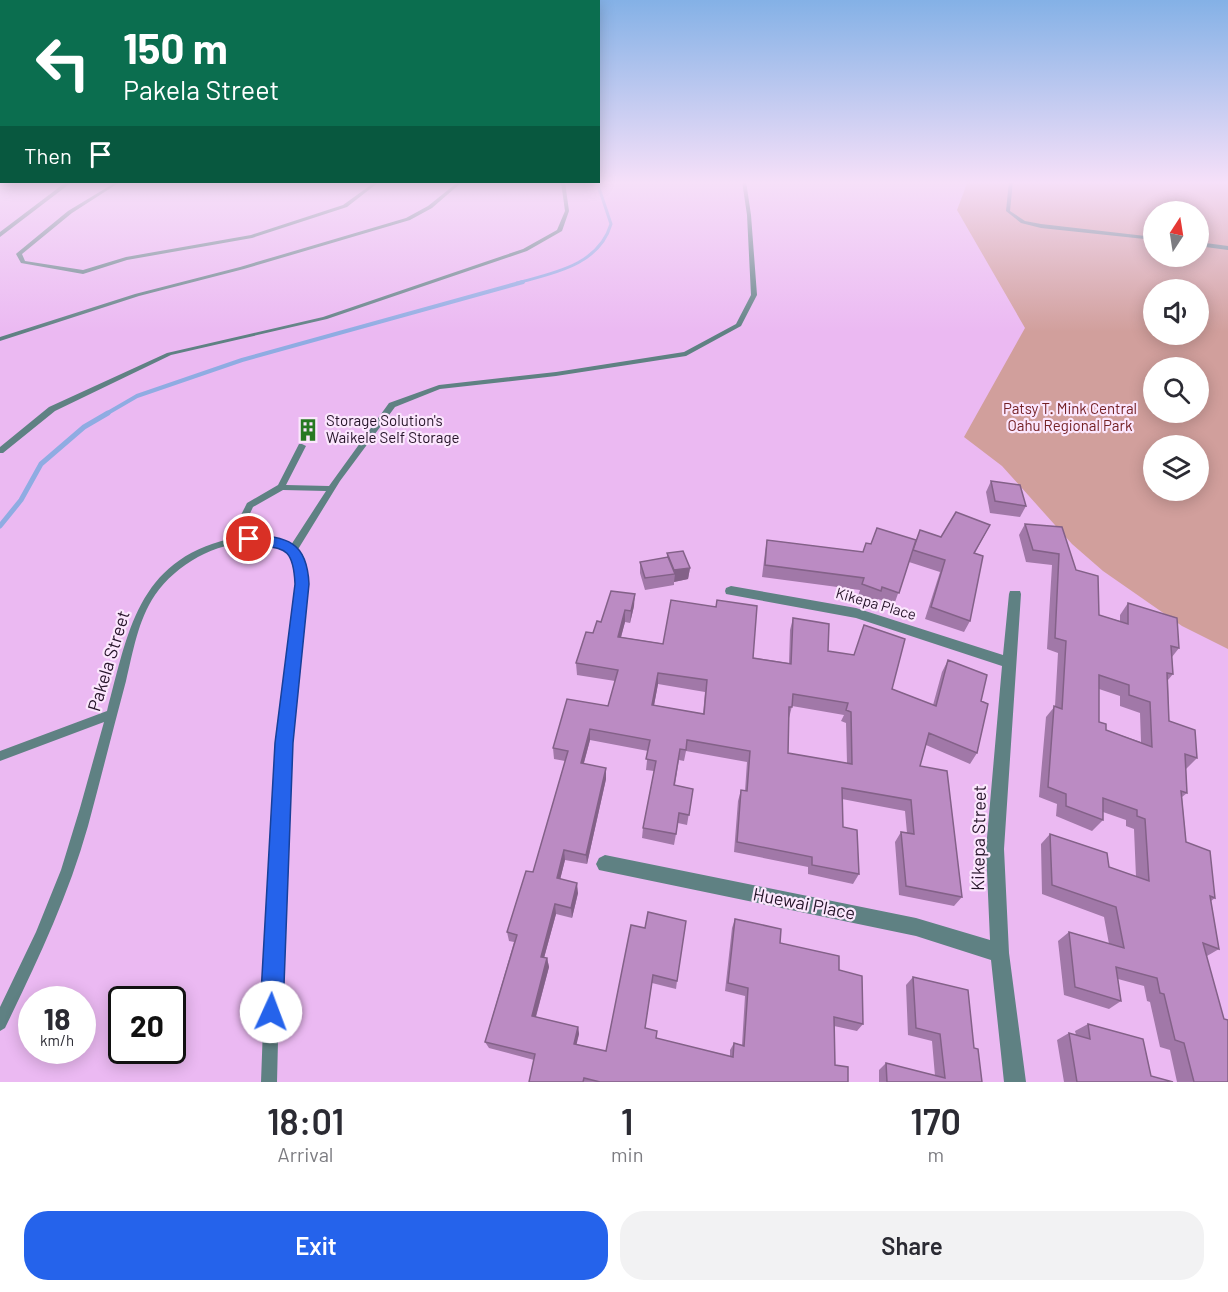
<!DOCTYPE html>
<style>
:root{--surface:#fff;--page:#f2f2f3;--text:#2b2b33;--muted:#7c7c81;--accent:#2563eb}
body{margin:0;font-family:Barlow,sans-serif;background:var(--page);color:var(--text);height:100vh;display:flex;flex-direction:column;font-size:22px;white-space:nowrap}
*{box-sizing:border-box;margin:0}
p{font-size:20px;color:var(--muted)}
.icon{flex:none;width:33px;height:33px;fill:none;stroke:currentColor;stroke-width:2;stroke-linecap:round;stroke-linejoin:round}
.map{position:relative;height:1082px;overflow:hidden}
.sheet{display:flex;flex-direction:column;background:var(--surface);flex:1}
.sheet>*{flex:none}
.banner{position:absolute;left:0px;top:0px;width:600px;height:183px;box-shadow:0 3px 15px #0003;background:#0b6e4f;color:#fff;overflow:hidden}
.needle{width:39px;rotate:12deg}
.tools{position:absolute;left:1143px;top:201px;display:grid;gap:12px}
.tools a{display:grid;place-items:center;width:66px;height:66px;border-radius:50%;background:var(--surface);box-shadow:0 3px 15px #0003;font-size:30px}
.speed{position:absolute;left:18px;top:986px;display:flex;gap:12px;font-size:30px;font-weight:700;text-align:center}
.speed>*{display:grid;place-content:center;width:78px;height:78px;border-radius:50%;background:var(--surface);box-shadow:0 3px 15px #0003;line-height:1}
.speed small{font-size:15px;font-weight:400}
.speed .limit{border:3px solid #111;border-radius:9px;background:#fff;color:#111}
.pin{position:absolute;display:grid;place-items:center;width:51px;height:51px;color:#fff;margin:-26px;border:3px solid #fff;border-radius:50%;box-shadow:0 2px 6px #0007}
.me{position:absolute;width:66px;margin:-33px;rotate:2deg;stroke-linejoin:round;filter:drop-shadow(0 0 4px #0008)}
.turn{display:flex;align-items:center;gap:21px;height:126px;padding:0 24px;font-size:27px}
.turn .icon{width:78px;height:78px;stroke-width:2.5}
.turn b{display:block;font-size:42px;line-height:51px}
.then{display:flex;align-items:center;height:57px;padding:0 24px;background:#0003;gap:12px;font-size:22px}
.eta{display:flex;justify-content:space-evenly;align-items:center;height:102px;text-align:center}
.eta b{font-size:36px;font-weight:600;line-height:42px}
.button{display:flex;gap:12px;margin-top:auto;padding:12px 24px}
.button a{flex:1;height:69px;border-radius:24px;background:var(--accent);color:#fff;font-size:24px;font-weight:600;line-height:69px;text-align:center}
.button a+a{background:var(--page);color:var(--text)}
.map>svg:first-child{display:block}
</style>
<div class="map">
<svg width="1228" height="1082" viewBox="0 0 1228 1082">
<rect width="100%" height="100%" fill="#ebb9f2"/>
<path fill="#d19f9c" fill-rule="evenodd" d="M968,181h260v468l-46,-23 -79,-55 -31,-27 -70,-78 -38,-29 61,-109 -68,-118zM1154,212h44v44h-44zM1154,290h44v44h-44zM1154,368h44v44h-44zM1154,446h44v44h-44z"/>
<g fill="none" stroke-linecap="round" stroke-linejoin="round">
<path stroke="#8face2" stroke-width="3" d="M517,283c37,-10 82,-18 94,-59l-14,-42"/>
<path stroke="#8face2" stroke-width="4" d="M106,414l31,-18 105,-36 281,-78"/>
<path stroke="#8face2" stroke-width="5" d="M0,526l21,-26 20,-36 43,-37 24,-14"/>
<g fill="#5f8183" fill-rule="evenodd">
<path d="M742,181h4l5,34 6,80 -16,31 -55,30 -130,20 -116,13 -45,18 -55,74 -43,70 8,16 2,17 -17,159 -9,175 -4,164h-16l6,-164 11,-175 19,-159c-1,-23 -6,-38 -32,-41 -42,-5 -86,18 -110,52 -17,25 -22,57 -29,86 -13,48 -25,97 -38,145 -20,71 -51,136 -83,202l-5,3v-24l36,-75 25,-62 19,-62 24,-86 -104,39v-10l107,-40c21,-78 30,-150 122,-172l18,-36 31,-18 21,-41h3l4,2 -20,39 43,1 60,-83 50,-18 117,-13 128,-20 52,-28 15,-29 -4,-80zM283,490l43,1 -35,54c-16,-9 -34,-10 -52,-8l14,-30z"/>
<path d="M1009,181h4l-3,30 15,10 16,3 113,13v3l-113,-12 -20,-5 -15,-12z"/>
<path d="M116,182h4l-48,31 -50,41 3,7 58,9 43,-13 125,-22 92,-30 32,-23h4l-32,25 -95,31 -125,22 -44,14 -62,-11 -5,-9 1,-1 51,-42z"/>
<path d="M458,182h4l-30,26 -22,12 -166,49 -105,27 -139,45v-4l135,-43 105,-27 166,-49 22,-12z"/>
<path d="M561,182h4l4,29 -7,20 -35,20 -200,68 -156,36 -116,56 -52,42h-3v-6l49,-40 118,-54 156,-36 200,-68 34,-19 8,-19z"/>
<path d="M1198,242l30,4v4l-30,-4z"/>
</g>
<g fill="#5f8183" fill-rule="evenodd">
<path d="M66,182h6l-72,55v-5z"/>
<path d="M731,586l125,22 147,47 6,-61 1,-3h10l1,3 -17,255 5,104 17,129h-22l-13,-122 -75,-24 -317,-66 -3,-6 3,-6 6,-3 311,63 74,22 -4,-91 16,-183 -146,-48 -130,-24 -1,-3 1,-3z"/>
</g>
</g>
<g fill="#a178a8" fill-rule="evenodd">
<path d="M991,481l35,25 -6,11 -30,-4 -4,-21z"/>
<path d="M1025,524l37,3 14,43 23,45 21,6v-6l8,-12 51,45 -7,9 1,17 -5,6 1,41 28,37 -11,11 1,24 -5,4 4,45 29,56 -4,3 8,48 -12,7 21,126h-51l-7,-32 -10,-3 -10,-45 -3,-1 -3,-15 -26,-7 3,22 -12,8 -45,-14 -6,-54 11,-9 40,12 -5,-27 -62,-23 -1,-50 9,-10 59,33 27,10 -2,-48 -8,-3v-6l-23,-8v8l-11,11 -36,-15 1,-12 -18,-7 7,-80 9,-11 3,-53 -11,-4 5,-84 -26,-3 -7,-27zM1099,689l21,7v10l20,7 1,29 -35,-12 -7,-8z"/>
<path d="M990,525l-15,28 -5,68 -6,11 -39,-13 15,-47 -31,-10 -15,43 -16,-6 -1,3 -19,-6 2,-6 -98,-13 3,-25 2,-12 96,12 8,-8 45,-4 4,-10 21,7z"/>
<path d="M667,553l23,15 -2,11 -14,3v3l-29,5 -5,-17v-11l27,-4z"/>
<path d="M634,606l-4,17 -5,-1 -4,15 168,26 1,-33 3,-12 35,33 64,38 41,16 9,-33 6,-12 33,41 -4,52 -7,11 -44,-19 -6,21 42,131 -8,9 -55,-11 -4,-53 6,-10 6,1 -2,-22 -63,-12 1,28 16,47 -6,10 -45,-10v-7l-74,-15 4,-51 3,-11 4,1 2,-29 -61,-11 -2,10 -5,-1 -4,25 18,4 -6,36 -9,-2 -4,22 -32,-7 1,-10 11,-57 -8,-1 2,-19 -58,-11 -6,23 22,16 -19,85 -22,-4 -5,19 18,14 -6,25 -16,-4 -12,44h3l2,9 -13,50 42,10 1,7 -3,10 30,7 25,-126 46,56 -1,8 -24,-6 -7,45 11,10 74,19v-7l4,-7 8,2 3,-49 -20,-5 7,-63 3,-9 45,24 59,27 24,54 -6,7 -23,-5 1,39 13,17h-319l5,-22 -45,-12 -4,-6 29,-100 -5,-1 -2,-9 26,-60 32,-111 -11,-2 -1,-11 55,-42 7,-25 -38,-6 -1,-12 17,-30 8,-11zM658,684l47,8 -2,22 -49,-9zM792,706l52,9 -3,6 5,2 1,40 -59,-10 1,-35z"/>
<path d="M913,977l61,71 8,34h-103v-12l7,-7 49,13 -3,-35 -24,-6 -2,-50z"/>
<path d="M1088,1024l63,52 22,6h-109l-7,-42 12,-7 7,2 -1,-4z"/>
</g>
<g fill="#836188">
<path d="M690,568l-2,11 -14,3 1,-8 -1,-4z"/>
<path d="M635,594l-1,12 -4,17 1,-12z"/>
<path d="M625,610v12l-7,26v-11z"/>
<path d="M658,673v11l-6,32v-11z"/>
<path d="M590,729v11l-9,33v-10z"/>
<path d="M606,768v11l-19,85 -1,-9z"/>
<path d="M564,850l1,10 -7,28 -1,-10z"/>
<path d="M577,883l1,10 -6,25 -1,-10z"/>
<path d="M555,904l1,10 -14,51 -1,-8z"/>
<path d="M547,958l2,9 -15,56 -2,-7z"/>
<path d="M578,1027l1,7 -4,17 -1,-7z"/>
</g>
<g fill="#bb8bc3" stroke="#836188" stroke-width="1.5" fill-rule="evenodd">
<path d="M991,481l29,4 6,21 -31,-5z"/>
<path d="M956,512l34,13 -16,28 9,3 -13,65 -39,-14 14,-47 -32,-10 7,-20 21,7z"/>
<path d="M1025,524l37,3 14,43 22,6 1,39 29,9v-21l49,15 2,30 -8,-2 2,28 -6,-1 2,48 26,9 2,28 -12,-4 2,39 -6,-2 5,51 24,9 5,47 -5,-2 9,53 -16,-6 21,76 4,1v62h-34l-10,-39 -9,-3 -11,-46 -4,-1 -3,-15 -41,-11 5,34 -46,-14 -6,-55 55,16 -8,-41 -64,-22 -2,-51 57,19 2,14 40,14 -4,-62 -8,-3v-6l-34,-12v22l-37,-14v-12l-18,-7 6,-81 8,3 4,-68 -11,-3 4,-84 -26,-4zM1099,675l30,10v10l21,7 2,45 -46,-17v-6l-7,-2z"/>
<path d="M877,528l39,12 -17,53 -17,-6 -1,4 -19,-7 2,-6 -99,-13 2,-25 96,12 3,-9 5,1z"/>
<path d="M683,551l7,17 -16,2 -7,-17z"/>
<path d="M668,557l7,17 -30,4 -5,-16z"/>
<path d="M611,591l24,3 -4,17 -6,-1 -7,27 45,7 8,-44 45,7 1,-7 40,6 -4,52 38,6 2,-46 36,6 -1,27 26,4 10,-30 41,14 -13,50 44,17 12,-46 39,15 -6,26 7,3 -11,49 -48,-20 -9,33 27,5 15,126 -56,-11 -5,-54 13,2 -3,-34 -69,-12 1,39 14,3 2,44 -47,-9v-8l-75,-15 4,-52 6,1 3,-40 -63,-11 -1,10 -6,-1 -6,36 19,4 -4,26 -10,-2 -3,21 -33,-6 13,-67 -10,-2 4,-19 -60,-11 -9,34 25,5 -20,87 -22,-5 -7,28 20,5 -6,25 -16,-4 -14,53 6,1 -15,58 46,11 -4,17 32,7 25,-126 14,3 3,-16 38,9 -9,60 -24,-6 -8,53 12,3 -1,7 77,19 1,-14 10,3 4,-58 -20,-5 7,-64 46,10 -1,14 59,13v14l23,6 1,48 -29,-7 1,48 13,2v15h-248l-16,-4 -1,4h-54l6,-28 -50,-12 32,-107 -10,-3 19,-61 7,1 35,-121 -15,-3 14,-49 41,7 10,-36 -42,-7 10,-31 7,1 4,-12 4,1zM658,673l49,7 -3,34 -52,-9zM793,694l55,9 -2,7 5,2 1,52 -64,-11 1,-46h3z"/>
<path d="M913,977l55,13 6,58 4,1 4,33h-95l-1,-19 59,15 -5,-44 -24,-6z"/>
<path d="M1088,1024l55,15 8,37 22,6h-96l-8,-49 21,6z"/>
</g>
<linearGradient id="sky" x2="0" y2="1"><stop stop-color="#84b1e6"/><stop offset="0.55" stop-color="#f6e0f9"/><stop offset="1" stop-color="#f6e0f9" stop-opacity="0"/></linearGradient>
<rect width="1228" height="332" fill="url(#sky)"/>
<path fill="#2563eb" stroke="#184099" stroke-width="1.5" d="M249,534c38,4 58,6 60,50l-16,159 -10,269 -4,8 -8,3 -8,-3 -3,-8 15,-269 20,-159c-2,-46 -18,-32 -51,-42l-2,-3z"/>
<defs>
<g id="building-bare" transform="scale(1.8)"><path d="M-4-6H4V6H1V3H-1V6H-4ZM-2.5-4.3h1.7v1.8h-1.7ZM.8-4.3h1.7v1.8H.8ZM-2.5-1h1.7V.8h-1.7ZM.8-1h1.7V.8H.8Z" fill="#287922" stroke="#fbe6fd" stroke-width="2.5" paint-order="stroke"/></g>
</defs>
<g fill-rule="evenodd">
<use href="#building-bare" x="308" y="430"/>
</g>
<g text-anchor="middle" stroke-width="4.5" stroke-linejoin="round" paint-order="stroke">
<g font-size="15" fill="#742125" stroke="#fbe6fd">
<text x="1070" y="414">Patsy T. Mink Central<tspan x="1070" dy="17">Oahu Regional Park</tspan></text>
</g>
<g font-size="15" fill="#251328" stroke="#fbe6fd" text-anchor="start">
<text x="326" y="426">Storage Solution's<tspan x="326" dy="17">Waikele Self Storage</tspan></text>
</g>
<g font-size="15" fill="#251328" stroke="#fbe6fd">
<text transform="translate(876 604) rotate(16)" y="5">Kikepa Place</text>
</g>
<g font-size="18" fill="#251328" stroke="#fbe6fd">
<text transform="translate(109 661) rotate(-73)" y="6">Pakela Street</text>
<text transform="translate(979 838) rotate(-89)" y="6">Kikepa Street</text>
<text transform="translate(804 904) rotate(11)" y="6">Huewai Place</text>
</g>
</g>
</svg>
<div class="tools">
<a><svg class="needle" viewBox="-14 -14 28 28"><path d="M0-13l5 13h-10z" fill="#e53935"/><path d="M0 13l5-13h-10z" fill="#7c7c81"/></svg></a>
<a><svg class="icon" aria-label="sound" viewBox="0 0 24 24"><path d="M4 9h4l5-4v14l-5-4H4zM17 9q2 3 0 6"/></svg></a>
<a><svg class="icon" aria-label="search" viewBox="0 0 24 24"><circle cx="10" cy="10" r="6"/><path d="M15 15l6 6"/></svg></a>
<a><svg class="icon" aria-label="layers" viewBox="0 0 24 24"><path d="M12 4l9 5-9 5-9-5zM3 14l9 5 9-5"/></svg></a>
</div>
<div class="speed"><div>18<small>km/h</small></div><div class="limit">20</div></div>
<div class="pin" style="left:249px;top:539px;background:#d93025"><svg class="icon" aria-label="arrive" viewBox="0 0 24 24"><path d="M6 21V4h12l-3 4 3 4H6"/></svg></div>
<svg class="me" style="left:271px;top:1012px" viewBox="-20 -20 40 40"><circle r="19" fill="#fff"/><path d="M0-13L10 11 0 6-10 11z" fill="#2563eb"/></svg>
<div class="banner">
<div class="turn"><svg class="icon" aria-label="left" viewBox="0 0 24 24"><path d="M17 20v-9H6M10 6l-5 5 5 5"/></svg><div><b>150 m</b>Pakela Street</div></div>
<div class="then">Then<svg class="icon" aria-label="arrive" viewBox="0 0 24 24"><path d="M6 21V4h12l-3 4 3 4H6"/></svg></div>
</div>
</div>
<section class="sheet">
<div class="eta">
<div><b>18:01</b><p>Arrival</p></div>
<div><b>1</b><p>min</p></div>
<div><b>170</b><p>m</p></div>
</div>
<div class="button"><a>Exit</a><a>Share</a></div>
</section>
